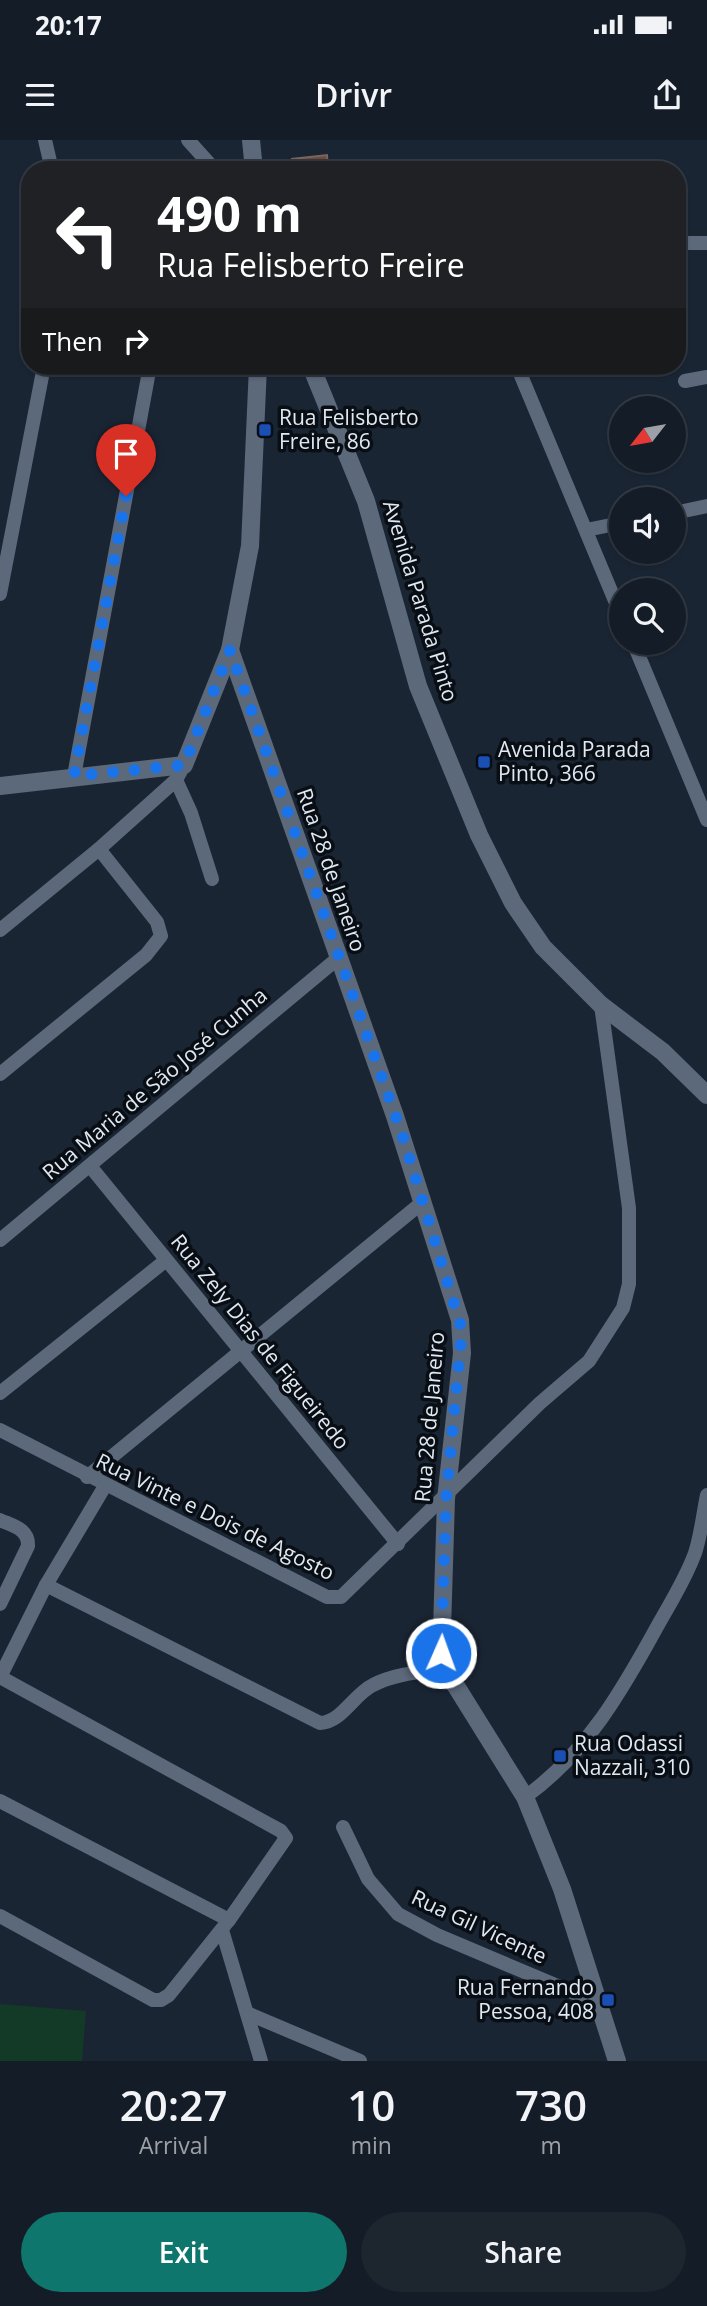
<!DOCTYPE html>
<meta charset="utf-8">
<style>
:root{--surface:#141c27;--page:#1d252f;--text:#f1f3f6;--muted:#9da1a7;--line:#333a44;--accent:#0f766e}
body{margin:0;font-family:"Open Sans",sans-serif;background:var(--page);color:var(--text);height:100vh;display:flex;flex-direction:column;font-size:26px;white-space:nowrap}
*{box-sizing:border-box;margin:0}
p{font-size:23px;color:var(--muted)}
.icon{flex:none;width:38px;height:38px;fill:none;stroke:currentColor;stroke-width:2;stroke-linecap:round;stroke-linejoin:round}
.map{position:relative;height:1921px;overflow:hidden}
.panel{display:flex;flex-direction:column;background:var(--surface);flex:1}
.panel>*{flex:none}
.guide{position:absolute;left:21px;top:21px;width:665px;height:214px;border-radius:28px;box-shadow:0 2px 5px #0004,0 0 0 2px var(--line);background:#202124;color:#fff;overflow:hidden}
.needle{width:46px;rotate:239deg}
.tools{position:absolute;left:609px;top:256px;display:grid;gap:14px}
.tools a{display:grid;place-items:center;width:77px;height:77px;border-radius:50%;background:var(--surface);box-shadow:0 2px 5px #0004,0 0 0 2px var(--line);font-size:35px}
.pin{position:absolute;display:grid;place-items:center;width:60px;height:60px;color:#fff;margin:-72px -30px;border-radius:50% 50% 50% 0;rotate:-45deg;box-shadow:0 0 7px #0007}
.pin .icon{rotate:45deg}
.me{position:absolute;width:77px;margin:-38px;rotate:2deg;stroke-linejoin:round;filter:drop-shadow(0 0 5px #0008)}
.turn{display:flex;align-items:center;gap:24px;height:147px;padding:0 21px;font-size:32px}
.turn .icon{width:91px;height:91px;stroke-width:2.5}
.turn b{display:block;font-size:49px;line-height:60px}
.then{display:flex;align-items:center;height:66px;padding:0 21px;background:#0003;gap:14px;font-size:26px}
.eta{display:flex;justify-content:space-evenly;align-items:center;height:119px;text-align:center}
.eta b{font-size:42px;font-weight:600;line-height:49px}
.cta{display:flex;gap:14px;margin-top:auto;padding:14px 21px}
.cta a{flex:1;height:80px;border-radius:42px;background:var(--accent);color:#fff;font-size:28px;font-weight:600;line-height:80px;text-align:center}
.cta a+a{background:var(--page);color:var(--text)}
.status{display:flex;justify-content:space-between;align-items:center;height:49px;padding:0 35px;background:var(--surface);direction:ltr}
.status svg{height:19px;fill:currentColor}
header{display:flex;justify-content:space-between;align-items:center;height:91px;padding:0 21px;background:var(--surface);font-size:32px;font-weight:600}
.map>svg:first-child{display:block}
</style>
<div class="status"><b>20:17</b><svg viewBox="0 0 49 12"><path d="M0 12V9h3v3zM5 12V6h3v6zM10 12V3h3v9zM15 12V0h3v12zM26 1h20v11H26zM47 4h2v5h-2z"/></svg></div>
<header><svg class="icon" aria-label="menu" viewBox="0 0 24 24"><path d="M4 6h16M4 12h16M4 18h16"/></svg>Drivr<svg class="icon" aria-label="share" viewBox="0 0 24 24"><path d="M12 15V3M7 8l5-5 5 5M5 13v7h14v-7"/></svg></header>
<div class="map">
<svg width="707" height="1921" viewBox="0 0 707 1921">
<rect width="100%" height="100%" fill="#1a2534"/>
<path fill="#133927" d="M0,1864l86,7 -4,50h-82z"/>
<path fill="#6e4a3b" stroke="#7b645b" stroke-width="2" d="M327,15l1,15h-35l-1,-11z"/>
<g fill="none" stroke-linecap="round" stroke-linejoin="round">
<g stroke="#5c697b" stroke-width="14">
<path d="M45,0l7,30"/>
<path d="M188,0l27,30"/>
<path d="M677,103h30"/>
<path d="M517,226l104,249"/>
<path d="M685,241l22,-4"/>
<path d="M674,373l33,-7"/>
<path d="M586,390l35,-7"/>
<path d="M0,454l44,-228"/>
<path d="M633,502l74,178"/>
<path d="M74,636l76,-410"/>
<path d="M176,640l15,33 21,66"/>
<path d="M0,790l99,-81 77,-69 8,-15"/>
<path d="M0,934l146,-119 15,-19 -4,-14 -58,-73"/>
<path d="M90,1026l308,378"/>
<path d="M0,1100l337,-281"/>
<path d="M0,1253l165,-132"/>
<path d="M0,1290l327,167h14l199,-194 49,-42 34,-53 6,-24v-76l-28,-203"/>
<path d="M87,1337l337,-276"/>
<path d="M0,1380c13,6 29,9 28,26l-28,58"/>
<path d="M46,1445l274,138c22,-1 34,-29 53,-38 21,-11 47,-13 70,-16"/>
<path d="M0,1537l46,-92 59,-99"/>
<path d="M525,1657c61,-43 98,-108 133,-172 13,-23 28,-47 37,-72 6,-18 8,-39 12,-58"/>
<path d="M0,1661l229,119"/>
<path d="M343,1687l25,52 30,35 39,21 161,68"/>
<path d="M0,1776l153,84h8l8,-5 60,-75 57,-82 -5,-7 -281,-154"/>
<path d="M222,1790l39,131"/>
<path d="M249,1874l111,47"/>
</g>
<g stroke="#5c697b" stroke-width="18">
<path d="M251,0l3,30"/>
<path d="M311,226l55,135 52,185 61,149 34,68 30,44 58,58 62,47 44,43"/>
<path d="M230,510l165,466 65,204 2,33 -16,146 -5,163 84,135 37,92 55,172"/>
<path d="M0,646l184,-21 46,-115 20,-104 8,-180"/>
</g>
</g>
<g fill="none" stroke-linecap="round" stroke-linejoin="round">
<path stroke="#1a73e8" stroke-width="12" stroke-dasharray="0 21.6" d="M126,356l-52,280 110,-11 46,-115 173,487 59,193 -16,169 -5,154"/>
</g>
<g fill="#1a4fb4" stroke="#090e15" stroke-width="2.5">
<rect x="258" y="283" width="14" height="14" rx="3.5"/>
<rect x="477" y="615" width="14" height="14" rx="3.5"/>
<rect x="553" y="1609" width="14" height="14" rx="3.5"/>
<rect x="601" y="1853" width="14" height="14" rx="3.5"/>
</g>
<g text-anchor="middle" stroke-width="7" stroke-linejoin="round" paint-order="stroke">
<g font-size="21" fill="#e0e8f2" stroke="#090e15" text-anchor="start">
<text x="279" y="285">Rua Felisberto<tspan x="279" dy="24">Freire, 86</tspan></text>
<text x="498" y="617">Avenida Parada<tspan x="498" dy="24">Pinto, 366</tspan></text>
<text x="574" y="1611">Rua Odassi<tspan x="574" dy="24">Nazzali, 310</tspan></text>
<text x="594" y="1855" text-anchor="end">Rua Fernando<tspan x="594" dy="24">Pessoa, 408</tspan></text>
</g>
<g font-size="21" fill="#e0e8f2" stroke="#090e15">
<text transform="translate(420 461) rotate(73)" y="7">Avenida Parada Pinto</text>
<text transform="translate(331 730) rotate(71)" y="7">Rua 28 de Janeiro</text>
<text transform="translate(155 944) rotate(-40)" y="7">Rua Maria de São José Cunha</text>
<text transform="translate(260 1202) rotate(51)" y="7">Rua Zely Dias de Figueiredo</text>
<text transform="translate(430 1277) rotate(-85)" y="7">Rua 28 de Janeiro</text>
<text transform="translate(215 1377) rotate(26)" y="7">Rua Vinte e Dois de Agosto</text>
<text transform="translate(479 1787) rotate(25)" y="7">Rua Gil Vicente</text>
</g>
</g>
</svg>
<div class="tools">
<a><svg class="needle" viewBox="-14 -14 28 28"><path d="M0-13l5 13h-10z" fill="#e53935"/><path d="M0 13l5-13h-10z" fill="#9da1a7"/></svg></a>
<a><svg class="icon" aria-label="sound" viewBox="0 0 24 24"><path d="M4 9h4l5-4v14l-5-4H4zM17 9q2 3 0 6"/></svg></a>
<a><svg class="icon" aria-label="search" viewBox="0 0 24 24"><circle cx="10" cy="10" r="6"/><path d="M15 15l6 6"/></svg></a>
</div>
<div class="pin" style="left:126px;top:356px;background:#d93025"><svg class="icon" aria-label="arrive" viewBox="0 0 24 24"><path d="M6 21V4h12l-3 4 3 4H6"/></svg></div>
<svg class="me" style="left:441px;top:1513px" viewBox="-20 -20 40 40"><circle r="17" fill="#1a73e8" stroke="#fff" stroke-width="3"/><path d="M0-11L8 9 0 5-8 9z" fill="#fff"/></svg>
<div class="guide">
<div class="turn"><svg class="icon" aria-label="left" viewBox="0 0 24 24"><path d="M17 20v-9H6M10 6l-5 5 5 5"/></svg><div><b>490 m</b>Rua Felisberto Freire</div></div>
<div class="then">Then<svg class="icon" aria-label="right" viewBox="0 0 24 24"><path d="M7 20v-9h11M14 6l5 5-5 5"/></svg></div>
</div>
</div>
<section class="panel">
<div class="eta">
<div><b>20:27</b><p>Arrival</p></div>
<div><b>10</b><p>min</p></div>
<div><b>730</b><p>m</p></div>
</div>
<div class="cta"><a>Exit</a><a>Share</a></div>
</section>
